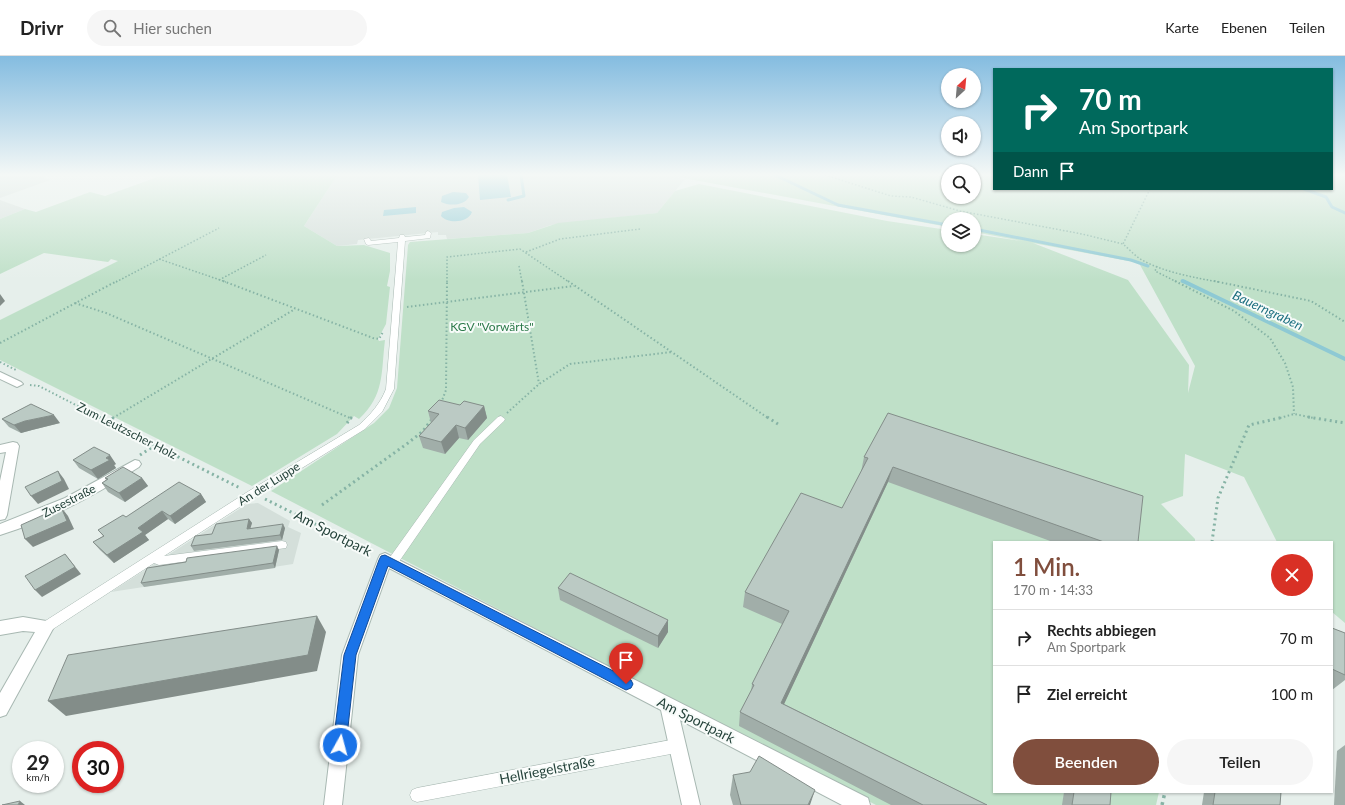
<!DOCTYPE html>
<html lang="de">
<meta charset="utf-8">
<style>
:root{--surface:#fff;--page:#f6f6f6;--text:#222;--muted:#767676;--line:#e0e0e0;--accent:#804e3d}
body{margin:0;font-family:Lato,sans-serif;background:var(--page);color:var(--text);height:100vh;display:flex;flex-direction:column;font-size:15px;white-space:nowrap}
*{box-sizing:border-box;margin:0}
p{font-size:13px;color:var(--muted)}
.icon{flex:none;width:22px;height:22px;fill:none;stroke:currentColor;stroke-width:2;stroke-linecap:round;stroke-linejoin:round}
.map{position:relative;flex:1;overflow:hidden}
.sheet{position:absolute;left:993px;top:485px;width:340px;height:252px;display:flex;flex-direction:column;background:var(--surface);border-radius:0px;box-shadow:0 1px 3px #0004}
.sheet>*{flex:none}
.banner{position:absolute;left:993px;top:12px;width:340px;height:122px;border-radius:0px;box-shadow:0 1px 3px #0004;background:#00695c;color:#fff;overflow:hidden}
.needle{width:26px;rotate:26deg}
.tools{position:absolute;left:941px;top:12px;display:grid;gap:8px}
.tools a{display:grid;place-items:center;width:40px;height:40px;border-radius:50%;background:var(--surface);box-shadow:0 1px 3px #0004;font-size:20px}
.speed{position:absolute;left:12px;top:685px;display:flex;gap:8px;font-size:20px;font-weight:700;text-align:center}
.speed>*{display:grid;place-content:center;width:52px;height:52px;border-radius:50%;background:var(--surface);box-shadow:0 1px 3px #0004;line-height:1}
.speed small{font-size:10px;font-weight:400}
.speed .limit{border:6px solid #d22;background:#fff;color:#111}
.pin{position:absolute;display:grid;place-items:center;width:34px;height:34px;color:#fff;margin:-41px -17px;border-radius:50% 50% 50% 0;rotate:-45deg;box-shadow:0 0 4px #0007}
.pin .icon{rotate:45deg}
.me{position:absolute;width:44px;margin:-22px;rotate:7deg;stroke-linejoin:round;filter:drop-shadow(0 0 3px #0008)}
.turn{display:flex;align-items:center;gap:14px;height:84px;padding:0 20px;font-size:18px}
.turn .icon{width:52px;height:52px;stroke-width:2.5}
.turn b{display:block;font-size:28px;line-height:34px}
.then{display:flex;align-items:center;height:38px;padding:0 20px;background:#0003;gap:8px;font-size:15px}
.round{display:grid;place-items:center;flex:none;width:42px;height:42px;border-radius:21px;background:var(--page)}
.overview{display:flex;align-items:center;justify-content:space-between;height:68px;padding:0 20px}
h1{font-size:24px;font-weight:600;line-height:30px;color:var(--accent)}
.cta{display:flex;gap:8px;margin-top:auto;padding:8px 20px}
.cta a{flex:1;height:46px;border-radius:24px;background:var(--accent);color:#fff;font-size:16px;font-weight:600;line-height:46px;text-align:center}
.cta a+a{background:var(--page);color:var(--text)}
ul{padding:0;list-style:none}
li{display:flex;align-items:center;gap:12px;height:56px;padding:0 20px;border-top:1px solid var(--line)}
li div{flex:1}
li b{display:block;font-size:15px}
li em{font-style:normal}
header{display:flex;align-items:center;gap:24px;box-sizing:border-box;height:56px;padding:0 20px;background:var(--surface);border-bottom:1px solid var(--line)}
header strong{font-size:19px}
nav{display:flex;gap:22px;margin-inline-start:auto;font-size:14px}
.search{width:280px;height:36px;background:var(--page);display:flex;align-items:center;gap:10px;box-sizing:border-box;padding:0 14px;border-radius:22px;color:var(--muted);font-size:15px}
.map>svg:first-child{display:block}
</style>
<header>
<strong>Drivr</strong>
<div class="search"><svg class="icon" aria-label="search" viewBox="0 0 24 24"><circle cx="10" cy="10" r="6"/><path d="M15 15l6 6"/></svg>Hier suchen</div>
<nav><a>Karte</a><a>Ebenen</a><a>Teilen</a></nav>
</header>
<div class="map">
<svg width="1345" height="749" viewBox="0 0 1345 749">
<rect width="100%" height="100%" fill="#e6efeb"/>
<g fill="#d4dfda">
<path d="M0,119h39l11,5 -50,18z"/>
<path d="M341,119h326l18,4 -28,34 -106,12 -23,8 -81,6 -1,-4h-8v-3l-80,8 -1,4 -20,2 -33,-20 32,-49z"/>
<path d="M0,144l25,9 -25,10z"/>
<path d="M258,447l32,18 -2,6 13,6 -8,31 -182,28 136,-88z"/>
</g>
<g fill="#bfe0c8" fill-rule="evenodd">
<path d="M163,119h178l-5,2 -32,49 33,20 27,-1 26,8v18l-3,15 3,1 -4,37 -8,15 1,2 6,-1c-4,32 0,55 -26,79l-5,-3 -17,18 -85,52 -252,-126v-40l118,-59 -7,-2 -3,3 -64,-9 -44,21v-55l25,-10 11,3 54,-20 15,4z"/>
<path d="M667,119h281v22h26v-22h20v14h338v-14h13v448l-13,-11v-70h-55l-33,-65 -59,-23 -2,42 -22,8 34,35v3h-201v250h165l-3,13h-280l-605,-314 103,-68 15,-15 8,-20 11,-143 2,-3 118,-9 30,-10 99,-10 18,-22 24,-7 188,37 61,9v15h26v-11l48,7 -48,-9v-13h-26v8zM1033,187l106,20 56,103 -7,27 1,-28 -61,-85z"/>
</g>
<g fill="#8ec9d4">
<path d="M478,119h29l4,22 -31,3z"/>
<path d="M453,136l13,1 3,4c-5,9 -20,9 -28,5l1,-6z"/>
<path d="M416,151v6l-33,3 1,-6z"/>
<path d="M464,151l8,5c-4,11 -24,12 -31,4l1,-4 12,-4z"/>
</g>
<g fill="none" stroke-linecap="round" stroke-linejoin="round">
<g stroke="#8ec9d4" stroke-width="3">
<path d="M775,119l63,30 110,20"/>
<path d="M1304,133l22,8 6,10 13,6"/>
<path d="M508,144l16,-4 -3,-21"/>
<path d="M974,173l157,31 17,6"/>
<path d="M1182,225l3,1"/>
</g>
<path stroke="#8ec9d4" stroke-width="4" d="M1183,225l162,78"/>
<g stroke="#a8b8b2" stroke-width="1">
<g id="service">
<path d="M428,175l3,2 -1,5 -25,3 -11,148 -12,23 -17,17 -110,68 -91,59 118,-15 4,1 1,3 -1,3 -127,17 -5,-2 -104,68 -4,1 -4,-1 -2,-4 2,-4 207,-132 110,-66c12,-11 21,-21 27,-36l12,-147 -30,3 -2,-1 -2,-5 5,-1 2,3 28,-3 1,-3h4l1,2 20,-2 1,-3z"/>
<path d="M501,360l4,3 -1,2 -24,23 -84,122 -4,1 -4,-1 -1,-3 1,-3 86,-120 24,-23z"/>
<path d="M676,683l5,2 2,5 -2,5 -5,2 -259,49 -5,-2 -2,-5 2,-5 5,-2z"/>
</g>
</g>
<g stroke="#a8b8b2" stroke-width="2">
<g id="minor">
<path d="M0,316l21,10 2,2 -6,3 -17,-8z"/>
<path d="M13,386l4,1 2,3 -12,69 -2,4 -5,1v-39l6,-29 -6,1v-8z"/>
<path d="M135,404l4,1 2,3 -2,3c-43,28 -90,53 -139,68v-11l65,-26z"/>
<path d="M385,497l483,245 2,7h-28l-162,-85 20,85h-18l-21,-95 -272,-142 -31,87 -16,150h-18l18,-150 36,-96 2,-4z"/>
<path d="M23,561l29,5 2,5 -48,88 -6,2v-24l35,-61 -12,-1 -23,4v-14z"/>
</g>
</g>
<g stroke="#86b3a5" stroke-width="1.5" stroke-dasharray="1.5 2" stroke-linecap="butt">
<path d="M825,119l66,21 20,1 49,14 122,23 41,10"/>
<path d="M1150,133l-27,55c6,5 12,12 19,16 21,12 54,18 77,22"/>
<path d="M526,196l34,-13 80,-10"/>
<path d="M159,203l67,23"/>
<path d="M519,210l3,16"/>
<path d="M1157,210l-2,5 22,11"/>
<path d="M219,224l47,-25"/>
<path d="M116,226l103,-54"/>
<path d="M447,226v-25l73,-8 49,33"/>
</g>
<g stroke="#86b3a5" stroke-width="2" stroke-dasharray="1.5 2.5" stroke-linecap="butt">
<path d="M223,225l150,57 6,1 4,-7"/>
<path d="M522,225l17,103"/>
<path d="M568,225l200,137"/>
<path d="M1175,225l59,30 36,27 15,25 8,24 1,27"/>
<path d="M1214,225l97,20 34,21"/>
<path d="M75,247l31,10 244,105"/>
<path d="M407,251l167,-21"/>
<path d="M0,287l117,-62"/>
<path d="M0,306l16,8"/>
<path d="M30,329l9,1 62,32"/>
<path d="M441,347l5,-13 1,-109"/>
<path d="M507,357l32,-29 31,-20 102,-12"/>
<path d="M113,362l182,-109"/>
<path d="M1280,362l14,-4 20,4"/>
</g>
<g stroke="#86b3a5" stroke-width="3" stroke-dasharray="2 3.5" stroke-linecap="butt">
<path d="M99,361l141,71"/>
<path d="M767,361l11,7"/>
<path d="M1308,361l37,6"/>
<path d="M107,365l8,-4"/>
<path d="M347,367l4,-5 -3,-1"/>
<path d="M140,399l14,-9"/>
<path d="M265,443l108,54"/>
<path d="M322,449l86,-62 15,-12 9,-12"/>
<path d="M1212,486l6,-44 31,-73 35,-8"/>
</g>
<path stroke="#86b3a5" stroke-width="3.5" stroke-dasharray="3 4" stroke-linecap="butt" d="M1162,749l3,-13"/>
<use href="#service" fill="#fff" fill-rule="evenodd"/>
<use href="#minor" fill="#fff" fill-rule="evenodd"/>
</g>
<g fill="#a1aea9">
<path d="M460,349l24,1 3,12 -19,22 -9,-2 -14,16 -22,-6 -4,-12 12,-13 -3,-12z"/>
<path d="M2,363l58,4 -28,7 -11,3 -12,-6z"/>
<path d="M864,401l274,85h-85l-165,-60 -104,222 203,101h-96l-152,-79 1,-14 11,-20 1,-8 30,-60 -39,-17 2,-15 97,-84 19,-36z"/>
<path d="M73,404l43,4 -2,1 2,3 -18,11 -19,-11z"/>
<path d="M105,422h37l6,8 -23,16 -17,-10 -6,-9 4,-3z"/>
<path d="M201,438l5,8 -31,22 -7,-5 -23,16 4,5 -35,23 -14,-13 -7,-8 10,-6 -5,-6 28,-13z"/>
<path d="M249,463l3,4 -2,5h35l-3,12 -88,11 -3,-5z"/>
<path d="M279,494l-4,18 -131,19 -3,-4z"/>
<path d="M558,532l110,32v12l-10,16 -98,-48z"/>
<path d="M1332,572l13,5v47l-13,10z"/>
<path d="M1345,689v60h-11l3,-54z"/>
<path d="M733,719l77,30h-77l-3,-10z"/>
<path d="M1064,736h47l-1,13h-48z"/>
<path d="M1204,736h77l-1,13h-78z"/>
</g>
<g fill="#838d89">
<path d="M0,238l5,7 -5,5z"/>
<path d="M484,350l3,12 -19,22 -3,-12z"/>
<path d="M54,359l6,8 -28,7 -11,3 -7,-8 11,-4z"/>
<path d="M456,369l3,13 -14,16 -4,-12z"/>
<path d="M110,399l6,9 -2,1 2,3 -18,11 -7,-9z"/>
<path d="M893,411l-5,15 -110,235 3,-14z"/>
<path d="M58,415l6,8 5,10 -31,15 -7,-8z"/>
<path d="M142,422l6,8 -23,16 -6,-9z"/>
<path d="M201,438l5,8 -31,22 -5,-8z"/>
<path d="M61,451l7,9 6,13 -41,18 -8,-8z"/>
<path d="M162,455l6,8 -23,16 4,5 -35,23 -7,-8 31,-27z"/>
<path d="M249,463l3,4 -3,10 -2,-4z"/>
<path d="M283,468l2,4 -3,12 -2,-5z"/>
<path d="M277,490l2,4 -4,18 -2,-5z"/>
<path d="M65,498l16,20 -39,23 -7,-7z"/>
<path d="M317,560l9,16 -9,39 -251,45 -18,-15z"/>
<path d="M668,564v12l-10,16v-12z"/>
<path d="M815,734l-5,15h-2z"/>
<path d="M20,745l5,4h-7z"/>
</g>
<g fill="#bbcac4" stroke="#838d89">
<path d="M439,344l21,5 4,-4 20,5 -19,22 -9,-3 -15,17 -22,-6 20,-22 -11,-3z"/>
<path d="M31,348l23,11 -29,6 -11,4 -12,-6z"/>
<path d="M888,357l255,83 -5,46h-34l-211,-75 -112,236 206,102h-64l-183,-93 14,-27 -2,-1 37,-73 -44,-19 56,-99 41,15 26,-50 -4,-1z"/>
<path d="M94,391l16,8 -4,3 4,2 -19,10 -18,-10z"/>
<path d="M123,411l19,11 -23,15 -17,-10 6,-4 -3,-1z"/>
<path d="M58,415l4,10 -31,15 -6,-9z"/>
<path d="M179,426l22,12 -31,22 -8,-5 -24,17 5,4 -36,23 -14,-13 11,-6 -6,-6 25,-15 3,2z"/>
<path d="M61,451l6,14 -42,18 -4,-14z"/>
<path d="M249,463l-2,10 36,-5 -3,11 -89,11 4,-10 17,-2 4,-10z"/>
<path d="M277,490l-4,17 -132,20 6,-15 39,-6 1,-4z"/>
<path d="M65,498l10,13 -40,23 -10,-14z"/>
<path d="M570,517l98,47 -10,16 -100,-48z"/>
<path d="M317,560l-9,39 -260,46 20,-46z"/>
<path d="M1332,572l13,5v42l-13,-6z"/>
<path d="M759,700l56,34 -7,15h-67l-8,-30 17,-3z"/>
<path d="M1074,736h37l-1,13h-38z"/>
<path d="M1215,736h66l-1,13h-67z"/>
<path d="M20,745l-2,4h-16z"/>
</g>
<linearGradient id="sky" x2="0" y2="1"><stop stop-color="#84bce0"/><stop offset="0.53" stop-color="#f4f8f6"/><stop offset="1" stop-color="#f4f8f6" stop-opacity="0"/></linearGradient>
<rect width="1345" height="224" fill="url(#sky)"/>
<path fill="#1a73e8" stroke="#114b97" d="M385,499l246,125 2,4 -2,4 -5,2 -4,-2 -234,-122 -32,89 -10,90 -2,5 -4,1 -5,-1 -2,-5 11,-90 35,-95 2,-4z"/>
<g text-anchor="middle" stroke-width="4" stroke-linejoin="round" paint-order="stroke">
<g font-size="12" fill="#2d7a4b" stroke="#f7fbf9">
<text x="492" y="275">KGV "Vorwärts"</text>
</g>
<g font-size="12" fill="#24423a" stroke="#f7fbf9">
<text transform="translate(127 375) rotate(27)" y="4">Zum Leutzscher Holz</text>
<text transform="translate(269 428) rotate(-32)" y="4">An der Luppe</text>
<text transform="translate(69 445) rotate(-27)" y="4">Zusestraße</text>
</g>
<g font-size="13" font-style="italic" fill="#1c6f80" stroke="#f7fbf9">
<text transform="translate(1268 254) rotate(25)" y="5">Bauerngraben</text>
</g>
<g font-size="14" fill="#24423a" stroke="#f7fbf9">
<text transform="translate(333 477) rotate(27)" y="5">Am Sportpark</text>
<text transform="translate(696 664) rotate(27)" y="5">Am Sportpark</text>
<text transform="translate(547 714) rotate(-11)" y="5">Hellriegelstraße</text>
</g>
</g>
</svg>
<div class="tools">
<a><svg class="needle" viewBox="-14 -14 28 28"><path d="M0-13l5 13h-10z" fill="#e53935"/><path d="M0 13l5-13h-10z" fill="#767676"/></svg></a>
<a><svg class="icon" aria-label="sound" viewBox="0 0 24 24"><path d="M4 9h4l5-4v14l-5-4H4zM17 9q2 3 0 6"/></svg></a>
<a><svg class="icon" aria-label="search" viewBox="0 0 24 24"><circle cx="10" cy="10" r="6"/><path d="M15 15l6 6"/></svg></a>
<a><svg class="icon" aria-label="layers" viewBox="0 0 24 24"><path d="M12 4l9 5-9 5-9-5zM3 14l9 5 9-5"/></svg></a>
</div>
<div class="speed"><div>29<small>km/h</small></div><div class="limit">30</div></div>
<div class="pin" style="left:626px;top:628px;background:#d93025"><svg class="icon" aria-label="arrive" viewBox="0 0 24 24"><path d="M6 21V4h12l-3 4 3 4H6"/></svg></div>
<svg class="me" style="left:340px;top:689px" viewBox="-20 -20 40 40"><circle r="17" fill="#1a73e8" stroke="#fff" stroke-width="3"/><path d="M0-11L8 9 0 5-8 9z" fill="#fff"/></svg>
<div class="banner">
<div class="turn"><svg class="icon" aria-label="right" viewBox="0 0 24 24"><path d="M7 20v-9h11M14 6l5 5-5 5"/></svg><div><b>70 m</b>Am Sportpark</div></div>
<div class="then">Dann<svg class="icon" aria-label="arrive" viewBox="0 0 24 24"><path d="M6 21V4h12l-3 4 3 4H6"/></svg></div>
</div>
<section class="sheet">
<div class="overview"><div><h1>1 Min.</h1><p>170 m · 14:33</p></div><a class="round" style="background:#d93025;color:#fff"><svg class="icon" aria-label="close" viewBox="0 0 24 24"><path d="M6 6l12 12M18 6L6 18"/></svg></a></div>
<ul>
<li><svg class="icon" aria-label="right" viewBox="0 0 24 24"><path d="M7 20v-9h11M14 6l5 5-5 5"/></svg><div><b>Rechts abbiegen</b><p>Am Sportpark</p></div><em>70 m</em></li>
<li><svg class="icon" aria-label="arrive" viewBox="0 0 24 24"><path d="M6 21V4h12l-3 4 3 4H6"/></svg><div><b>Ziel erreicht</b></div><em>100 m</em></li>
</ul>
<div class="cta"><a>Beenden</a><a>Teilen</a></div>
</section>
</div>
